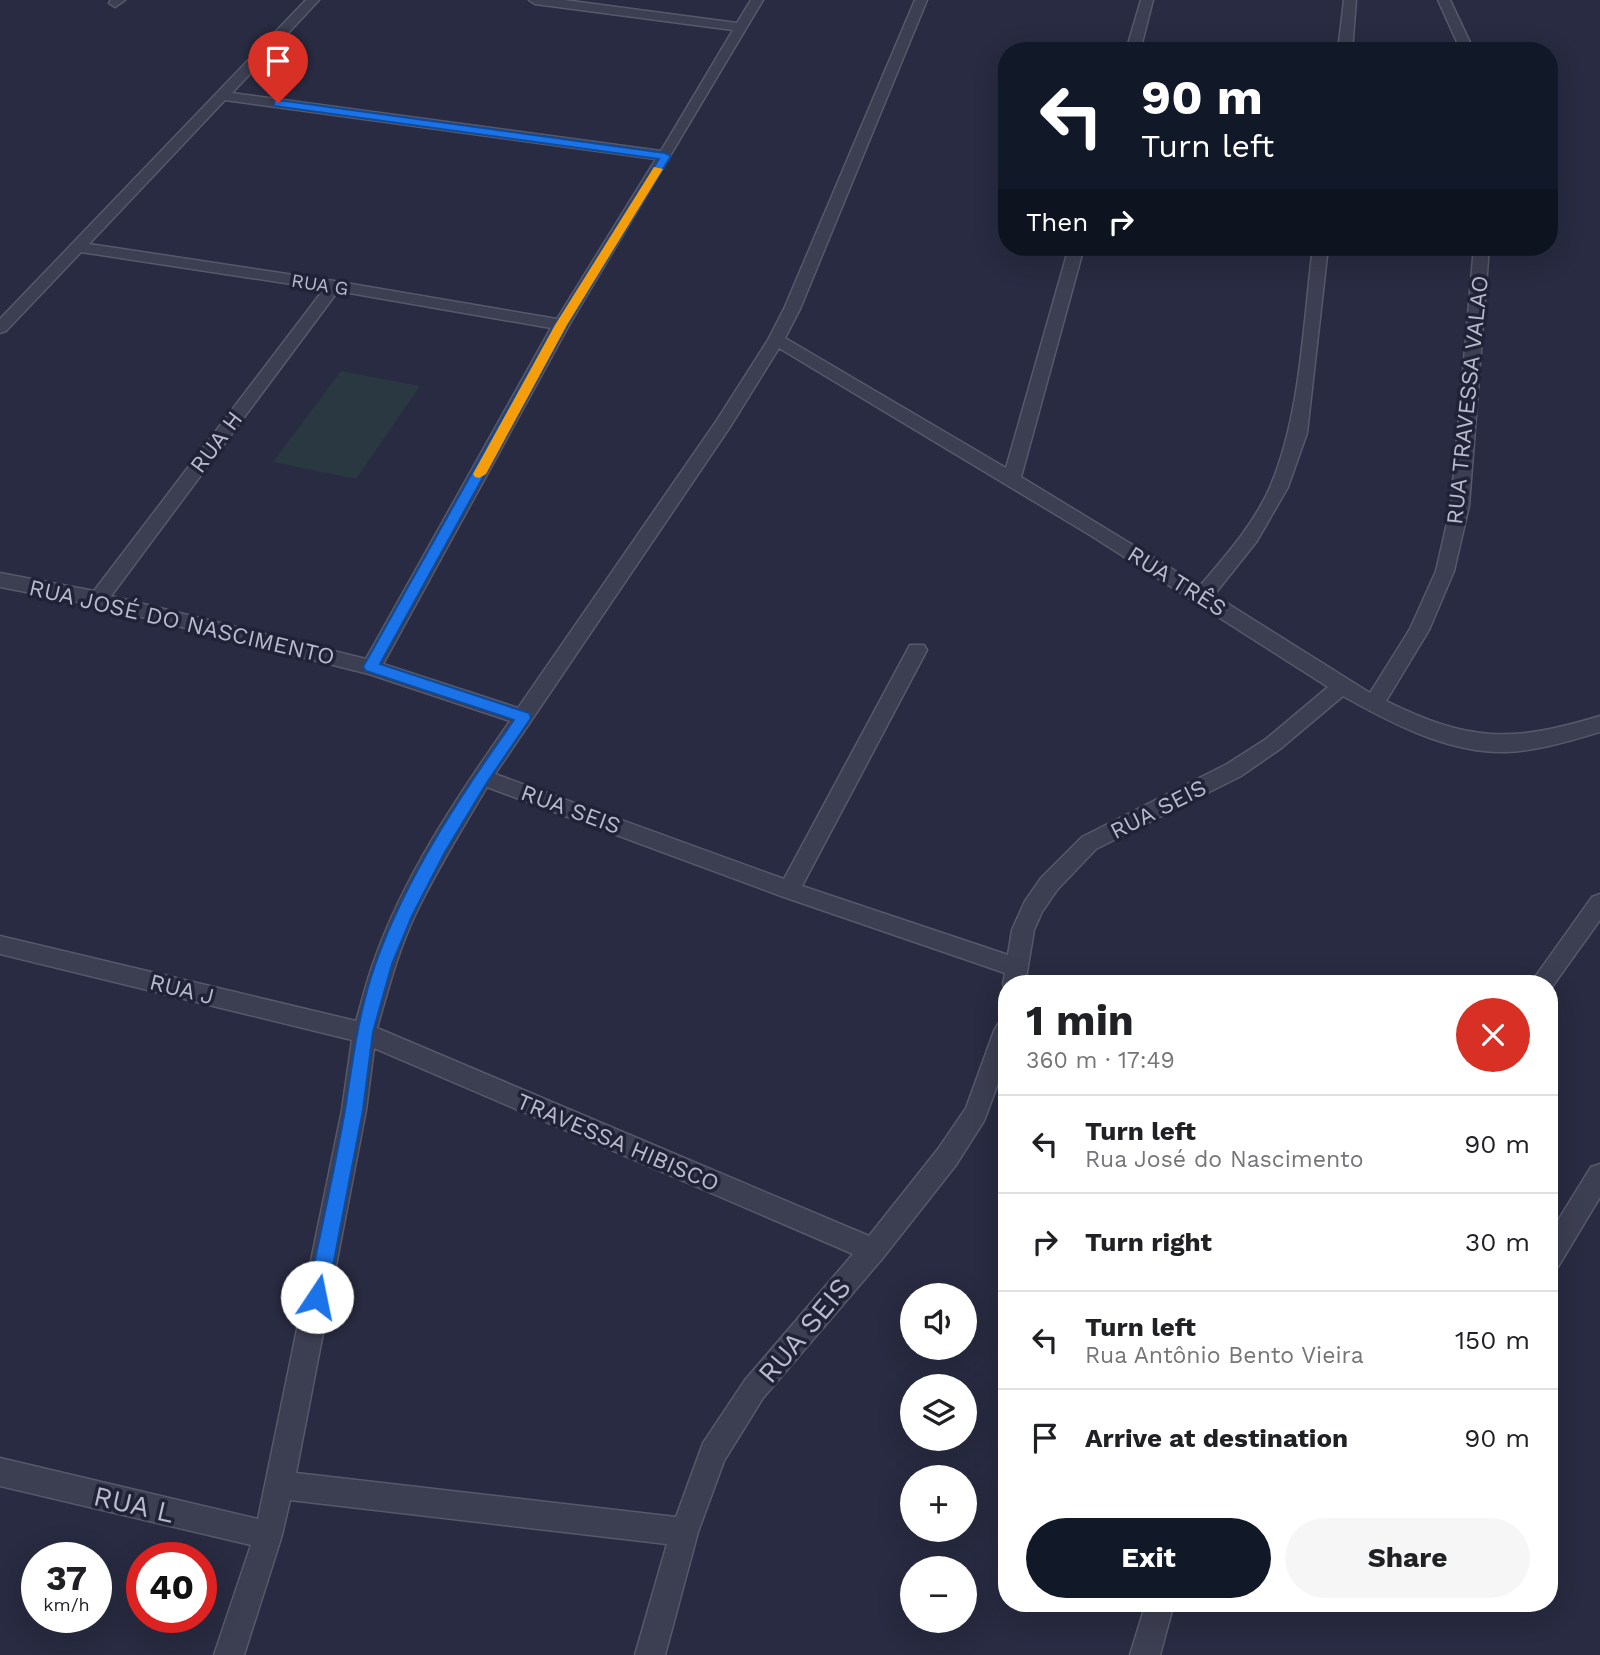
<!DOCTYPE html>
<meta charset="utf-8">
<style>
:root{--surface:#fff;--page:#f6f6f6;--text:#202124;--muted:#757577;--line:#e0e0e0;--accent:#111827}
body{margin:0;font-family:"Work Sans",sans-serif;background:var(--page);color:var(--text);height:100vh;display:flex;flex-direction:column;font-size:26px;white-space:nowrap}
*{box-sizing:border-box;margin:0}
p{font-size:23px;color:var(--muted)}
.icon{flex:none;width:38px;height:38px;fill:none;stroke:currentColor;stroke-width:2;stroke-linecap:round;stroke-linejoin:round}
.map{position:relative;flex:1;overflow:hidden}
.drawer{position:absolute;left:998px;top:975px;width:560px;height:637px;display:flex;flex-direction:column;background:var(--surface);border-radius:28px;box-shadow:0 7px 28px #0002}
.drawer>*{flex:none}
.top-card{position:absolute;left:998px;top:42px;width:560px;height:214px;border-radius:28px;box-shadow:0 7px 28px #0002;background:#111827;color:#fff;overflow:hidden}
.controls{position:absolute;left:900px;top:1283px;display:grid;gap:14px}
.controls a{display:grid;place-items:center;width:77px;height:77px;border-radius:50%;background:var(--surface);box-shadow:0 7px 28px #0002;font-size:35px}
.speed{position:absolute;left:21px;top:1542px;display:flex;gap:14px;font-size:35px;font-weight:700;text-align:center}
.speed>*{display:grid;place-content:center;width:91px;height:91px;border-radius:50%;background:var(--surface);box-shadow:0 7px 28px #0002;line-height:1}
.speed small{font-size:18px;font-weight:400}
.speed .limit{border:10px solid #d22;background:#fff;color:#111}
.pin{position:absolute;display:grid;place-items:center;width:60px;height:60px;color:#fff;margin:-72px -30px;border-radius:50% 50% 50% 0;rotate:-45deg;box-shadow:0 0 7px #0007}
.pin .icon{rotate:45deg}
.me{position:absolute;width:77px;margin:-38px;rotate:11deg;stroke-linejoin:round;filter:drop-shadow(0 0 5px #0008)}
.turn{display:flex;align-items:center;gap:24px;height:147px;padding:0 28px;font-size:32px}
.turn .icon{width:91px;height:91px;stroke-width:2.5}
.turn b{display:block;font-size:49px;line-height:60px}
.then{display:flex;align-items:center;height:66px;padding:0 28px;background:#0003;gap:14px;font-size:26px}
.round{display:grid;place-items:center;flex:none;width:74px;height:74px;border-radius:37px;background:var(--page)}
.summary{display:flex;align-items:center;justify-content:space-between;height:119px;padding:0 28px}
h1{font-size:42px;font-weight:700;line-height:52px}
.action{display:flex;gap:14px;margin-top:auto;padding:14px 28px}
.action a{flex:1;height:80px;border-radius:42px;background:var(--accent);color:#fff;font-size:28px;font-weight:700;line-height:80px;text-align:center}
.action a+a{background:var(--page);color:var(--text)}
ul{padding:0;list-style:none}
li{display:flex;align-items:center;gap:21px;height:98px;padding:0 28px;border-top:2px solid var(--line)}
li div{flex:1}
li b{display:block;font-size:26px}
li em{font-style:normal}
.map>svg:first-child{display:block}
</style>
<div class="map">
<svg width="1600" height="1655" viewBox="0 0 1600 1655">
<rect width="100%" height="100%" fill="#282b41"/>
<path fill="#2a3842" d="M341,371l79,15 -64,93 -83,-17z"/>
<g fill="none" stroke-linecap="round" stroke-linejoin="round">
<g stroke="#57596b" stroke-width="3">
<g id="minor">
<path d="M111,0h14l-10,7 -6,-4z"/>
<path d="M306,0h13l-87,93 429,58 72,-121 -198,-26 -6,-4h35l173,23 14,-23h12l-194,325 -186,339 135,44 199,-288 51,-80 16,-31 131,-309h12l-127,309 -15,29 221,130 63,-221h15l-63,230 179,109c26,-31 55,-63 71,-101 30,-72 32,-160 42,-238h15l-21,186 -19,54 -31,54 -43,54 156,98 40,-64 26,-58 15,-65 23,-259h15l-20,259 -15,65 -25,59 -43,71c84,41 125,42 214,15v16c-31,9 -62,19 -95,20 -57,1 -114,-29 -162,-56l-63,53 -39,27 -145,73 -39,41 -15,22 -8,18 -9,54h-19v7l-3,-7 2,-11 -224,-77 -294,-109c-25,42 -51,84 -72,128 -17,36 -27,75 -38,113l492,208 69,-87 28,-41 28,-77 4,-7 8,-3v41l-22,59 -28,44 -74,94 -119,139 -39,63 -26,71 -33,123h-30l32,-111 -377,-44 -8,35 -38,120h-30l37,-110 -251,-59v-28l258,61 84,-409 10,-70 -352,-86v-18l356,85c6,-19 10,-38 17,-57 30,-87 84,-167 137,-243l-141,-47 -271,-68 -98,-19v-14l94,18 230,-302 -243,-37 -75,79 -6,2v-14zM225,100l431,59 -99,160 -223,-38 -245,-37zM338,291l213,37 -185,331 -255,-63zM779,348l311,187 238,152 -62,52 -39,25 -145,73 -41,41 -16,23 -13,29 -4,25 -206,-69 125,-236 -3,-5h-14l-126,234 -289,-105 235,-347zM374,1048l479,206 -108,126 -42,63 -27,74 -380,-44 70,-363z"/>
<path d="M1141,0h12l-13,51h-14z"/>
<path d="M1344,0h12l-4,51h-14z"/>
<path d="M1438,0h12l24,51h-13z"/>
<path d="M1600,894v26l-51,71v-7h-19l62,-87z"/>
<path d="M1600,1164v33l-42,70 -9,3v-35l42,-68z"/>
<path d="M1146,1603h28l-14,52h-30z"/>
</g>
</g>
<use href="#minor" fill="#3c3e51" fill-rule="evenodd"/>
</g>
<path fill="#1a73e8" stroke="#114b97" stroke-width="2" d="M278,100l387,53 6,3 -104,169 -187,339 149,49 2,5 -43,63 -43,71 -33,64 -20,48 -19,68 -10,78 -36,187 -3,7 -7,3 -7,-3 -3,-7c13,-62 27,-124 38,-187 8,-51 13,-96 30,-145 31,-88 85,-169 139,-245l-148,-49 -3,-4 192,-342 104,-166 -385,-53v-5z"/>
<path fill="#f59e0b" d="M654,167l9,2 -96,156 -81,149 -7,4 -4,-1 -2,-3 82,-149z"/>
<g text-anchor="middle" stroke-width="7" stroke-linejoin="round" paint-order="stroke">
<g font-size="19" fill="#b9bacb" stroke="#202337">
<text transform="translate(320 284) rotate(9)" y="7">RUA G</text>
</g>
<g font-size="23" fill="#b9bacb" stroke="#202337">
<text transform="translate(1467 400) rotate(-84)" y="8">RUA TRAVESSA VALAO</text>
<text transform="translate(216 442) rotate(-53)" y="8">RUA H</text>
<text transform="translate(1177 581) rotate(32)" y="8">RUA TRÊS</text>
<text transform="translate(182 622) rotate(13)" y="8">RUA JOSÉ DO NASCIMENTO</text>
<text transform="translate(571 809) rotate(20)" y="8">RUA SEIS</text>
<text transform="translate(1158 809) rotate(-27)" y="8">RUA SEIS</text>
<text transform="translate(182 989) rotate(14)" y="8">RUA J</text>
<text transform="translate(618 1142) rotate(23)" y="8">TRAVESSA HIBISCO</text>
</g>
<g font-size="28" fill="#b9bacb" stroke="#202337">
<text transform="translate(804 1330) rotate(-50)" y="10">RUA SEIS</text>
<text transform="translate(134 1504) rotate(13)" y="10">RUA L</text>
</g>
</g>
</svg>
<div class="controls">
<a><svg class="icon" aria-label="sound" viewBox="0 0 24 24"><path d="M4 9h4l5-4v14l-5-4H4zM17 9q2 3 0 6"/></svg></a>
<a><svg class="icon" aria-label="layers" viewBox="0 0 24 24"><path d="M12 4l9 5-9 5-9-5zM3 14l9 5 9-5"/></svg></a>
<a>+</a>
<a>−</a>
</div>
<div class="speed"><div>37<small>km/h</small></div><div class="limit">40</div></div>
<div class="pin" style="left:278px;top:103px;background:#d93025"><svg class="icon" aria-label="arrive" viewBox="0 0 24 24"><path d="M6 21V4h12l-3 4 3 4H6"/></svg></div>
<svg class="me" style="left:317px;top:1297px" viewBox="-20 -20 40 40"><circle r="19" fill="#fff"/><path d="M0-13L10 11 0 6-10 11z" fill="#1a73e8"/></svg>
<div class="top-card">
<div class="turn"><svg class="icon" aria-label="left" viewBox="0 0 24 24"><path d="M17 20v-9H6M10 6l-5 5 5 5"/></svg><div><b>90 m</b>Turn left</div></div>
<div class="then">Then<svg class="icon" aria-label="right" viewBox="0 0 24 24"><path d="M7 20v-9h11M14 6l5 5-5 5"/></svg></div>
</div>
<section class="drawer">
<div class="summary"><div><h1>1 min</h1><p>360 m · 17:49</p></div><a class="round" style="background:#d93025;color:#fff"><svg class="icon" aria-label="close" viewBox="0 0 24 24"><path d="M6 6l12 12M18 6L6 18"/></svg></a></div>
<ul>
<li><svg class="icon" aria-label="left" viewBox="0 0 24 24"><path d="M17 20v-9H6M10 6l-5 5 5 5"/></svg><div><b>Turn left</b><p>Rua José do Nascimento</p></div><em>90 m</em></li>
<li><svg class="icon" aria-label="right" viewBox="0 0 24 24"><path d="M7 20v-9h11M14 6l5 5-5 5"/></svg><div><b>Turn right</b></div><em>30 m</em></li>
<li><svg class="icon" aria-label="left" viewBox="0 0 24 24"><path d="M17 20v-9H6M10 6l-5 5 5 5"/></svg><div><b>Turn left</b><p>Rua Antônio Bento Vieira</p></div><em>150 m</em></li>
<li><svg class="icon" aria-label="arrive" viewBox="0 0 24 24"><path d="M6 21V4h12l-3 4 3 4H6"/></svg><div><b>Arrive at destination</b></div><em>90 m</em></li>
</ul>
<div class="action"><a>Exit</a><a>Share</a></div>
</section>
</div>
